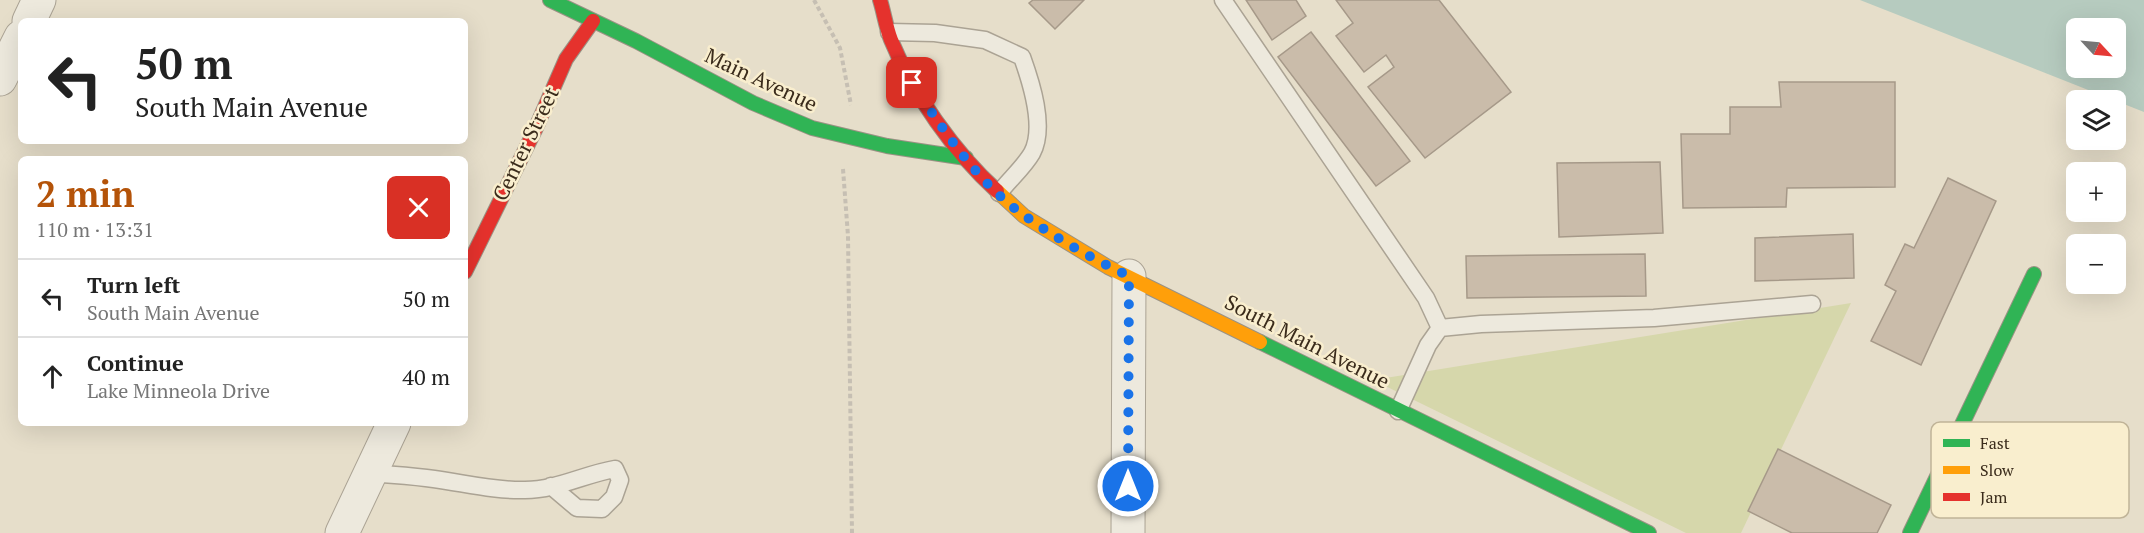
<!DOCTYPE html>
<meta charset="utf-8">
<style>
:root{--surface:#fff;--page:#f2f2f2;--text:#222;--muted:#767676;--line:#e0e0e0;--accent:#b45309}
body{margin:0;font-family:"PT Serif",serif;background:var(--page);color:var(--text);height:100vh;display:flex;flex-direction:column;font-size:22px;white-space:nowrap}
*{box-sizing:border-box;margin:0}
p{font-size:20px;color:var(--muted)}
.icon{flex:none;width:33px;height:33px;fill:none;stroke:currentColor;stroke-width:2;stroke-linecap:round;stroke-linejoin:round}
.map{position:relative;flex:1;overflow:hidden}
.drawer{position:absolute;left:18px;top:156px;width:450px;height:270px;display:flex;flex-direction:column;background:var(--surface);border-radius:9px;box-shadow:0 6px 24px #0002}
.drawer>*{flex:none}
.banner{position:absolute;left:18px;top:18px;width:450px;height:126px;border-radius:9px;box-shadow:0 6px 24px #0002;background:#fff;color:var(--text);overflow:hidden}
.needle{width:39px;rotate:116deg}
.tools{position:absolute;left:2066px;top:18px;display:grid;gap:12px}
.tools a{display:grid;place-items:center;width:60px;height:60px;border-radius:9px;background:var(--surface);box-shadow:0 6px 24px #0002;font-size:30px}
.pin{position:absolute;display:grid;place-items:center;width:51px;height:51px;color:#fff;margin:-26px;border-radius:12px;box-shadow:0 3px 9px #0006}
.me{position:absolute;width:66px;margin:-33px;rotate:0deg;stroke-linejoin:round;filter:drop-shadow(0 0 4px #0008)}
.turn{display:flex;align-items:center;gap:21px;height:126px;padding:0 18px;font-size:27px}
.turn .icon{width:78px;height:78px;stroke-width:2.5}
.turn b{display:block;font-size:42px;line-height:51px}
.round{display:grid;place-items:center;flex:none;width:63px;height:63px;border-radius:9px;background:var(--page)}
.summary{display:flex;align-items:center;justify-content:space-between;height:102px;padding:0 18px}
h1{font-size:36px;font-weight:600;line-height:45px;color:var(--accent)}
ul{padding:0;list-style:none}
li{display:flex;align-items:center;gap:18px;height:78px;padding:0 18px;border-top:2px solid var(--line)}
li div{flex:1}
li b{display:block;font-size:22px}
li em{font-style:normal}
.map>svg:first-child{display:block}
</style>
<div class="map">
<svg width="2144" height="533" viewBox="0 0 2144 533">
<rect width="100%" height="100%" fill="#e6deca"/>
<path fill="#d6d7ab" d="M1851,303l-110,230h-55l-313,-153z"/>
<path fill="#b6cbbf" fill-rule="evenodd" d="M1860,0h284v112zM2076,28h39v40h-39z"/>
<g fill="#cabcaa" stroke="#a69989" stroke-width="1.5">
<path d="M1033,0h51l-29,29 -26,-26z"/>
<path d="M1246,0h50l10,16 -34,24z"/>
<path d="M1336,0h103l72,92 -86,66 -57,-71 26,-20 -8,-12 -22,17 -28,-36 17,-13z"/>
<path d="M1311,32l99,129 -34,25 -98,-129z"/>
<path d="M1779,82h116v105l-108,1 -1,19 -103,1 -2,-74h49v-27h51z"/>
<path d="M1660,162l3,71 -104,4 -2,-74z"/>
<path d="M1948,178l48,23 -75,164 -50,-24 25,-50 -11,-6 20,-41 9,4z"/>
<path d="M1853,234l1,44 -99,3v-43z"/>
<path d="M1645,254l1,42 -179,2 -1,-42z"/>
<path d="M1778,449l113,56 -14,28h-85l-44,-22z"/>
</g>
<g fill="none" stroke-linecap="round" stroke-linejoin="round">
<g stroke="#aba394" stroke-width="19">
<g id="lane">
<path d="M1223,0l203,298 14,30"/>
<path d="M889,32l46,1 50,7 37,17c9,25 24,70 10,96 -8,14 -23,27 -33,40"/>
<path d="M1398,411l30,-66 12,-17 41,-4 173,-6 158,-14"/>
<path d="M370,473c21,2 43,3 64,6 30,4 61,12 91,11 31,0 60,-16 90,-21l5,11 -6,17 -12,12 -25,-1 -26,-22"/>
</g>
</g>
<g stroke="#aba394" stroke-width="35">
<g id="street">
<path d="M29,21l10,-21"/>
<path d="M0,79l21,-42"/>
<path d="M342,533l52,-110"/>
<path d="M1128,533l1,-257"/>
</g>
</g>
<g stroke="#9a9284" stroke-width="16">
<g id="fast">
<path d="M550,0l86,41 117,62 59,25 75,18 79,12"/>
<path d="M1260,342l389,191"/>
<path d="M1910,533l124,-259"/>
</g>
</g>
<g stroke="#9a9284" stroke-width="16">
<path id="slow" d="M997,191l27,25 84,51 152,75"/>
</g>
<g stroke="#9a9284" stroke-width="16">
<g id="jam">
<path d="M880,0c4,13 6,27 11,40 22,54 63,112 106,151"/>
<path d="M465,272l70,-142 31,-71 27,-38"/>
</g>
</g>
<g stroke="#c6bfb3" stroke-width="4" stroke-dasharray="4.5 3" stroke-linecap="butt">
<path d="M814,0l26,48 11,57"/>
<path d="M843,169l5,67 4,297"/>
</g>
<use href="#lane" stroke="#ede9dd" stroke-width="16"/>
<use href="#street" stroke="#ede9dd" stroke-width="33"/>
<use href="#fast" stroke="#30b455" stroke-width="14"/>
<use href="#slow" stroke="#ff9f0a" stroke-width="14"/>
<use href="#jam" stroke="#e5322d" stroke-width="14"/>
</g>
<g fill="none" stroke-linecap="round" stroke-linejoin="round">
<path stroke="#1a73e8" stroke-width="10" stroke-dasharray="0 18" d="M912,83c30,45 67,102 113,133 32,23 68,43 104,60l-1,210"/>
</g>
<g text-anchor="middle" stroke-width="5" stroke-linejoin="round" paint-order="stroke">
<g font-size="21" fill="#3a2b1b" stroke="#f9eece">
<text transform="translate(761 80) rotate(25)" y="7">Main Avenue</text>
<text transform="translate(526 144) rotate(-64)" y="7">Center Street</text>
<text transform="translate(1307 342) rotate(27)" y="7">South Main Avenue</text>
</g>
</g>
<rect x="1931" y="422" width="198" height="96" rx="9" fill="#f9eece" stroke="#c0b498" stroke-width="1.5"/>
<rect x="1943" y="439" width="27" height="8" fill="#30b455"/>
<rect x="1943" y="466" width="27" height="8" fill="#ff9f0a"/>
<rect x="1943" y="493" width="27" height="8" fill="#e5322d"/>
<g font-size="16" fill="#3a2b1b">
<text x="1980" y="449">Fast</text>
<text x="1980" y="476">Slow</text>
<text x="1980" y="503">Jam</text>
</g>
</svg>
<div class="tools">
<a><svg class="needle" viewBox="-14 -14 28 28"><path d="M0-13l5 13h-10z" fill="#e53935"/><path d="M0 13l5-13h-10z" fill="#767676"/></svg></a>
<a><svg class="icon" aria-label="layers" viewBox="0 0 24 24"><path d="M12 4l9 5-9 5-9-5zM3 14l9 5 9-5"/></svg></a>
<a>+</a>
<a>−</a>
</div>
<div class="pin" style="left:912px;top:83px;background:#d93025"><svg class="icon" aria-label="arrive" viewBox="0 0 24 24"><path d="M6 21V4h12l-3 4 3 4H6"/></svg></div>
<svg class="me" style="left:1128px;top:486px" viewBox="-20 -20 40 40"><circle r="17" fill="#1a73e8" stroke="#fff" stroke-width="3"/><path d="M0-11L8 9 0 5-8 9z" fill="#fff"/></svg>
<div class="banner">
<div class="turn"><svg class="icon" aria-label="left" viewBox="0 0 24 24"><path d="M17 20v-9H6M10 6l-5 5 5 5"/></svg><div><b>50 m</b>South Main Avenue</div></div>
</div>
<section class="drawer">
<div class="summary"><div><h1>2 min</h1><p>110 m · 13:31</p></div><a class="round" style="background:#d93025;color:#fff"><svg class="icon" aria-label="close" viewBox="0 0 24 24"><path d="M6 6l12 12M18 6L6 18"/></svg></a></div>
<ul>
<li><svg class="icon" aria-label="left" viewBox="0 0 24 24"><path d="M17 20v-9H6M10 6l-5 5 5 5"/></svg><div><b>Turn left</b><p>South Main Avenue</p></div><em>50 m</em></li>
<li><svg class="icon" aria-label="ahead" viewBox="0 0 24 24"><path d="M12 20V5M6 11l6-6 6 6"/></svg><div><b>Continue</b><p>Lake Minneola Drive</p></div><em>40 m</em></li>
</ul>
</section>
</div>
